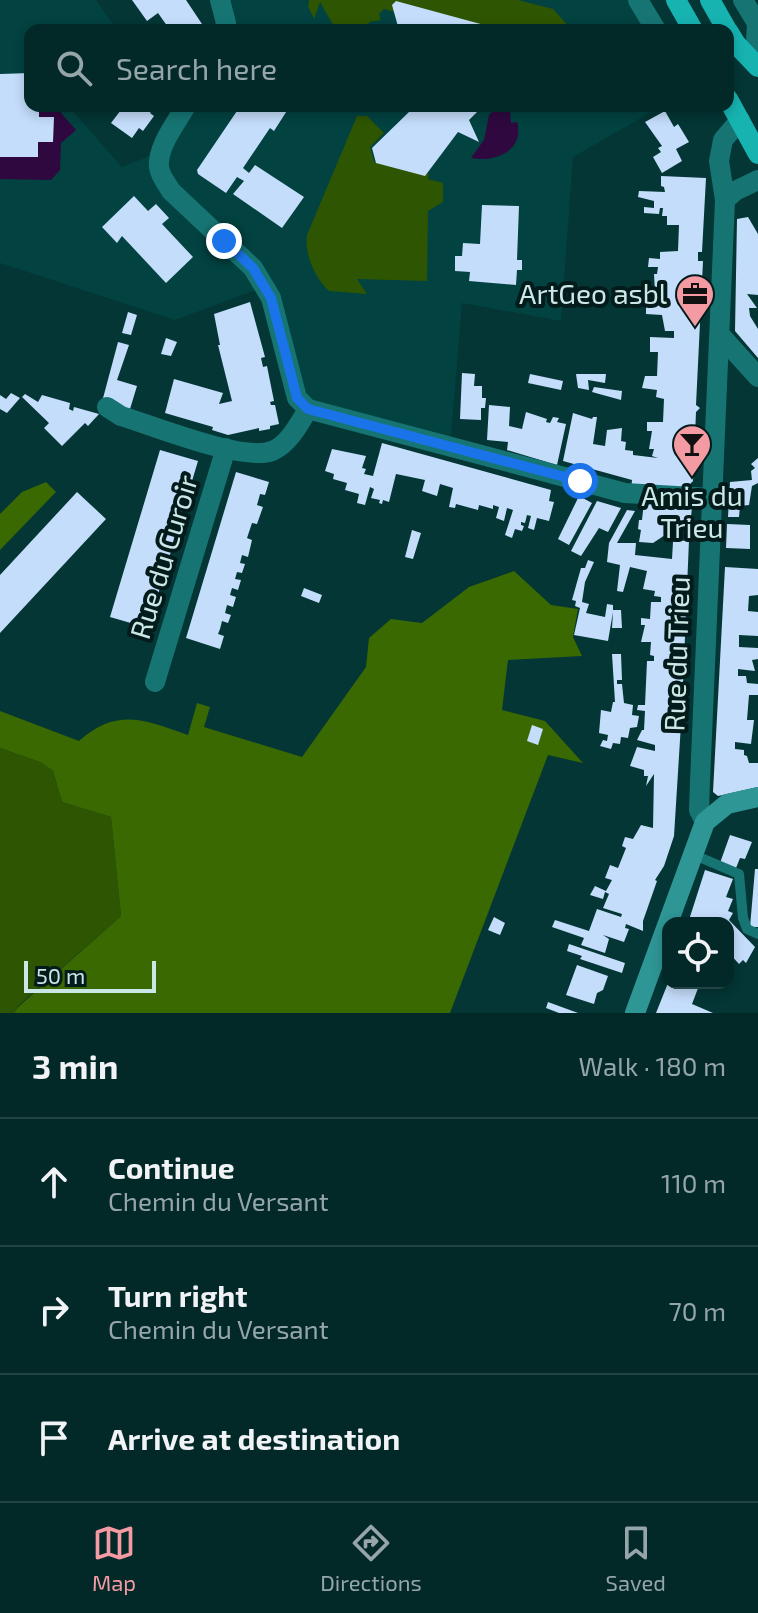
<!DOCTYPE html>
<html lang="en">
<head>
<meta charset="utf-8">
<style>
	:root { --surface:#022828; --page:#0c3030; --text:#f1f3f6; --muted:#96a6a8; --line:#234445; --accent:#f49aa3 }
	body { margin:0; font-family:"Exo 2",sans-serif; background:var(--page); color:var(--text) }
	.controls { position:absolute; right:24px; bottom:24px; display:grid; overflow:hidden; border-radius:16px; box-shadow:0 4px 12px #0003 }
	.controls button { width:72px; height:72px; display:grid; place-items:center; padding:0; border:0; border-bottom:2px solid var(--line); background:var(--surface); color:var(--text); font:40px sans-serif }
	.scale { position:absolute; left:24px; bottom:20px; width:132px; box-sizing:border-box; padding-left:8px; border:4px solid #cbe8e7; border-top:0; font-size:22px; line-height:28px; white-space:nowrap; color:#cbe8e7; -webkit-text-stroke:6px #031b1a; paint-order:stroke }
	.stop { position:absolute; width:24px; height:24px; margin:-18px; border:6px solid #1a73e8; border-radius:50%; background:#fff }
	.stop.end { background:#1a73e8; border-color:#fff; box-shadow:0 2px 8px #0008 }
	.list { margin:0; padding:0; list-style:none }
	h2 { display:flex; justify-content:space-between; align-items:center; height:104px; margin:0; padding:0 32px; font-size:34px }
	h2 small { font-size:26px; font-weight:400; color:var(--muted) }
	.list li { display:grid; grid-template-columns:52px 1fr auto; gap:24px; align-items:center; box-sizing:border-box; height:128px; padding:0 32px; border-top:2px solid var(--line) }
	.list b { display:block; font-size:30px; white-space:nowrap }
	.list p { margin:0; font-size:26px; white-space:nowrap; color:var(--muted) }
	.list em { font-size:26px; font-style:normal; color:var(--muted) }
	.icon { flex:none; width:44px; height:44px; fill:none; stroke:currentColor; stroke-width:2; stroke-linecap:round; stroke-linejoin:round }
	.map { position:relative; flex:none; width:758px; height:1013px; overflow:hidden }
	.search { position:absolute; background:var(--surface); box-shadow:0 4px 12px #0003; left:24px; right:24px; top:24px; height:88px; display:flex; align-items:center; gap:20px; box-sizing:border-box; padding:0 28px; border-radius:16px; color:var(--muted); font-size:30px }
	.sheet { height:488px; background:var(--surface) }
	nav { display:flex; justify-content:space-around; align-items:center; box-sizing:border-box; height:112px; border-top:2px solid var(--line); background:var(--surface); font-size:22px; color:var(--muted) }
	nav a { display:grid; justify-items:center; gap:4px }
	nav .on { color:var(--accent) }
	.map>svg:first-child { display:block }
</style>
</head>
<body>
<div class="map">
<svg width="758" height="1013" viewBox="0 0 758 1013">
	<rect width="100%" height="100%" fill="#033635"/>
	<path fill="#024241" d="M 0,0 L 96,0 L 117,30 L 30,30 L 30,106 L 71,106 L 70,108 L 122,167 L 162,151 L 186,106 L 662,106 L 573,157 L 561,321 L 462,303 L 450,447 L 308,409 L 264,287 L 175,320 L 0,263 Z
		M 220,0 L 638,0 L 656,30 L 224,30 Z"/>
	<path fill="#2e5501" d="M 309,0 L 518,0 L 553,9 L 572,30 L 459,30 L 384,9 L 379,14 L 381,20 L 369,22 L 367,30 L 336,30 L 320,2 L 314,19 L 308,6 Z
		M 357,116 L 367,116 L 384,133 L 370,147 L 374,162 L 429,174 L 428,179 L 443,183 L 443,202 L 428,211 L 427,281 L 357,279 L 367,294 L 329,291 C 315,278 304,254 307,235 Z
		M 0,748 L 40,762 L 53,771 L 62,802 L 111,817 L 121,916 L 18,1006 L 14,1013 L 0,1013 Z"/>
	<path fill="#396900" d="M 46,482 L 56,492 L 0,550 L 0,514 L 22,492 Z
		M 514,571 L 551,605 L 578,609 L 573,637 L 582,656 L 508,660 L 502,710 L 545,721 L 583,763 L 548,755 L 450,1013 L 14,1013 L 18,1007 L 121,916 L 111,817 L 62,802 L 53,771 L 40,762 L 0,748 L 0,711 L 79,741 C 117,707 145,720 188,735 L 197,703 L 210,707 L 204,727 L 302,757 L 366,667 L 369,638 L 391,619 L 422,623 L 469,587 Z"/>
	<path fill="#2f083f" d="M 39,106 L 62,106 L 61,113 L 76,130 L 61,143 L 60,170 L 51,180 L 0,179 L 0,157 L 37,157 Z
		M 498,106 L 513,106 L 510,110 L 511,123 L 517,122 C 525,151 494,163 471,158 L 484,140 L 489,115 Z"/>
	<path fill="#c4ddfb" d="M 132,0 L 186,0 L 206,30 L 170,30 L 158,13 L 147,21 Z
		M 396,1 L 499,29 L 499,30 L 399,30 L 392,5 Z
		M 30,73 L 30,106 L 39,106 L 39,117 L 54,117 L 53,142 L 38,142 L 38,157 L 0,157 L 0,74 Z
		M 124,106 L 155,106 L 150,113 L 154,116 L 143,131 L 139,128 L 132,138 L 111,123 Z
		M 244,106 L 290,106 L 274,131 L 270,128 L 243,168 L 249,173 L 255,165 L 304,197 L 282,228 L 233,194 L 244,181 L 237,177 L 226,193 L 198,174 L 197,170 L 239,108 L 242,109 Z
		M 419,106 L 483,106 L 469,120 L 479,142 L 458,132 L 425,176 L 376,163 L 372,148 L 409,112 Z
		M 665,111 L 674,127 L 678,124 L 689,142 L 676,149 L 682,161 L 662,173 L 653,157 L 661,152 L 658,148 L 662,146 L 645,122 Z
		M 661,176 L 706,178 L 702,252 L 698,252 L 698,261 L 703,261 L 696,405 L 700,408 L 696,412 L 693,481 L 687,487 L 631,490 L 632,480 L 563,461 L 573,413 L 592,419 L 593,417 L 597,417 L 593,444 L 605,446 L 607,430 L 622,428 L 621,441 L 626,442 L 625,450 L 633,451 L 633,455 L 658,458 L 652,456 L 654,449 L 649,449 L 652,431 L 647,431 L 647,422 L 663,422 L 664,399 L 656,397 L 657,390 L 642,388 L 645,376 L 657,376 L 658,352 L 650,352 L 650,337 L 674,338 L 674,331 L 665,331 L 662,315 L 646,314 L 646,301 L 664,302 L 665,296 L 657,296 L 655,292 L 654,274 L 657,274 L 658,267 L 648,267 L 649,258 L 660,259 L 660,252 L 678,251 L 679,225 L 667,225 L 667,216 L 662,216 L 663,208 L 660,208 L 659,214 L 644,213 L 644,207 L 654,208 L 654,201 L 638,197 L 639,191 L 665,192 L 664,187 L 661,186 Z
		M 134,196 L 148,211 L 156,204 L 169,218 L 162,224 L 193,257 L 166,283 L 122,236 L 117,243 L 102,227 Z
		M 482,205 L 519,206 L 517,260 L 522,260 L 522,270 L 517,270 L 516,285 L 469,281 L 470,272 L 455,271 L 455,256 L 462,256 L 463,243 L 480,244 Z
		M 748,217 L 758,234 L 758,295 L 747,294 L 757,308 L 749,308 L 750,316 L 758,329 L 758,358 L 735,331 L 737,219 Z
		M 250,302 L 265,357 L 261,358 L 263,367 L 267,366 L 274,401 L 270,402 L 271,405 L 275,405 L 279,424 L 270,426 L 270,429 L 259,431 L 259,428 L 228,435 L 212,430 L 213,427 L 165,413 L 174,379 L 223,393 L 219,404 L 232,401 L 218,345 L 220,345 L 214,314 Z
		M 128,312 L 137,315 L 131,335 L 122,333 Z
		M 166,338 L 177,342 L 171,356 L 161,354 Z
		M 118,342 L 129,345 L 117,380 L 137,386 L 130,409 L 102,402 Z
		M 462,373 L 475,374 L 474,386 L 482,386 L 482,398 L 486,398 L 485,408 L 481,408 L 481,420 L 460,419 Z
		M 530,374 L 563,381 L 561,390 L 528,383 Z
		M 576,374 L 606,374 L 605,383 L 588,380 L 589,390 L 578,388 Z
		M 594,387 L 622,391 L 621,400 L 592,392 Z
		M 11,393 L 20,398 L 7,413 L 0,409 L 0,395 L 6,399 Z
		M 25,394 L 38,402 L 42,395 L 70,403 L 69,409 L 73,411 L 74,407 L 99,414 L 88,426 L 85,423 L 62,446 L 44,428 L 49,423 L 22,397 Z
		M 489,405 L 510,407 L 509,426 L 522,429 L 526,412 L 547,419 L 546,422 L 550,423 L 553,417 L 559,418 L 557,422 L 566,424 L 557,465 L 507,450 L 508,442 L 487,440 Z
		M 382,443 L 551,490 L 549,501 L 554,502 L 549,521 L 537,518 L 534,530 L 528,528 L 531,516 L 527,515 L 525,523 L 521,522 L 521,525 L 524,526 L 522,531 L 515,529 L 512,538 L 505,535 L 513,510 L 507,508 L 504,521 L 496,518 L 499,507 L 493,505 L 493,509 L 479,505 L 478,510 L 456,504 L 455,508 L 449,507 L 453,488 L 440,484 L 437,496 L 422,491 L 425,480 L 401,475 L 396,474 L 389,502 L 383,500 L 382,504 L 379,503 L 380,500 L 371,498 L 374,489 L 370,487 L 365,505 L 357,503 L 359,494 L 345,490 L 347,483 L 333,479 L 334,474 L 325,471 L 332,449 L 366,456 L 362,468 L 366,469 L 364,474 L 373,476 Z
		M 160,450 L 198,461 L 148,628 L 110,617 Z
		M 758,458 L 758,483 L 752,486 L 749,505 L 740,506 L 739,517 L 728,517 L 730,482 L 752,480 L 751,471 L 755,468 L 751,464 Z
		M 236,472 L 269,482 L 265,495 L 260,494 L 259,498 L 257,505 L 263,507 L 257,524 L 252,523 L 247,538 L 252,540 L 248,557 L 242,555 L 240,563 L 245,564 L 242,573 L 237,572 L 235,579 L 241,580 L 238,590 L 232,588 L 230,595 L 236,597 L 233,607 L 227,605 L 225,613 L 231,615 L 228,623 L 222,621 L 220,629 L 218,634 L 224,636 L 220,649 L 186,638 Z
		M 77,492 L 106,519 L 0,633 L 0,575 Z
		M 579,496 L 592,503 L 569,545 L 558,539 Z
		M 597,501 L 621,508 L 608,532 L 599,528 L 581,556 L 571,551 Z
		M 644,502 L 692,507 L 690,528 L 680,527 L 682,521 L 669,518 L 668,533 L 653,543 L 639,542 L 641,530 L 638,529 L 639,520 L 642,520 Z
		M 627,510 L 635,511 L 617,543 L 636,543 L 635,555 L 672,559 L 673,542 L 689,540 L 682,708 L 674,836 L 664,866 L 655,880 L 657,881 L 643,921 L 643,931 L 626,924 L 625,928 L 629,929 L 624,942 L 603,935 L 609,939 L 605,953 L 581,945 L 584,938 L 552,927 L 555,920 L 589,931 L 597,909 L 621,917 L 622,914 L 603,908 L 609,894 L 605,892 L 603,899 L 590,895 L 595,886 L 606,891 L 612,880 L 605,878 L 610,865 L 618,868 L 626,848 L 622,846 L 625,837 L 633,839 L 641,825 L 653,828 L 654,774 L 646,786 L 648,776 L 644,776 L 644,770 L 630,766 L 637,747 L 655,751 L 655,745 L 637,740 L 642,730 L 644,730 L 645,711 L 637,710 L 638,705 L 645,705 L 647,661 L 654,661 L 654,656 L 650,655 L 651,642 L 641,642 L 645,625 L 641,625 L 641,618 L 650,619 L 651,602 L 661,602 L 661,597 L 654,596 L 655,591 L 643,589 L 647,571 L 630,567 L 623,592 L 617,591 L 620,565 L 607,562 L 609,543 Z
		M 727,524 L 750,525 L 750,549 L 726,548 Z
		M 412,530 L 421,533 L 413,559 L 405,557 Z
		M 588,560 L 594,562 L 585,582 L 582,602 L 589,604 L 586,613 L 605,617 L 607,604 L 613,605 L 613,610 L 621,610 L 622,628 L 612,628 L 613,612 L 608,641 L 574,635 L 580,608 L 575,606 L 576,601 L 572,600 L 581,568 L 585,568 Z
		M 725,567 L 758,569 L 758,595 L 749,596 L 748,611 L 758,612 L 758,636 L 739,635 L 739,647 L 758,648 L 758,659 L 752,660 L 755,671 L 738,669 L 738,676 L 746,676 L 747,683 L 758,684 L 758,695 L 749,695 L 747,720 L 754,720 L 751,744 L 735,742 L 735,749 L 744,750 L 744,755 L 747,756 L 749,763 L 758,763 L 758,787 L 718,796 L 713,792 Z
		M 304,588 L 322,595 L 319,603 L 301,596 Z
		M 612,654 L 621,654 L 622,680 L 617,680 L 617,684 L 622,684 L 624,703 L 633,705 L 632,715 L 639,716 L 637,727 L 630,728 L 628,738 L 621,737 L 620,744 L 613,743 L 611,749 L 600,746 L 603,740 L 607,741 L 608,735 L 599,733 L 601,710 L 611,712 L 613,702 L 615,702 Z
		M 532,725 L 543,729 L 538,745 L 527,741 Z
		M 730,835 L 752,842 L 745,859 L 740,858 L 736,868 L 720,863 Z
		M 755,869 L 758,869 L 758,927 L 750,927 Z
		M 705,870 L 733,879 L 726,897 L 733,899 L 728,911 L 733,913 L 729,920 L 755,947 L 746,963 L 743,960 L 739,964 L 728,952 L 728,923 L 688,923 Z
		M 494,917 L 505,923 L 500,935 L 488,930 Z
		M 569,944 L 625,963 L 622,973 L 580,959 L 582,956 L 567,951 Z
		M 577,965 L 608,976 L 603,990 L 597,993 L 594,1004 L 566,995 Z
		M 668,983 L 700,983 L 692,1004 L 713,1013 L 656,1013 Z
		M 548,1002 L 578,1013 L 559,1013 L 546,1008 Z"/>
	<g fill="none" stroke-linecap="round" stroke-linejoin="round">
		<path stroke="#167573" stroke-width="10" d="M 692,854 L 739,874 L 743,918 L 747,929 L 758,934"/>
		<path stroke="#167573" stroke-width="20" d="M 220,0 L 226,23 L 224,30
			M 638,0 L 656,30
			M 743,0 L 757,23 L 755,62
			M 186,106 C 176,123 157,147 159,167 C 160,176 167,184 171,191 L 253,268 L 271,298 L 297,398 L 308,409 L 625,493 L 711,498
			M 725,200 L 735,191 L 758,180
			M 721,336 L 758,377
			M 107,407 L 121,416 C 154,426 242,462 272,451 C 288,445 300,423 308,409
			M 155,682 L 226,448
			M 705,822 L 699,810 L 700,781 L 725,200 L 719,161 L 723,140 L 740,120"/>
		<path stroke="#2e9695" stroke-width="20" d="M 635,1013 L 705,822 L 727,804 L 758,797"/>
		<path stroke="#16b3b1" stroke-width="20" d="M 676,0 L 693,30
			M 710,0 L 727,30
			M 728,31 L 736,44 L 758,67
			M 728,99 L 758,154"/>
	</g>
	<g fill="none" stroke-linecap="round" stroke-linejoin="round">
		<path stroke="#1a73e8" stroke-width="10" d="M 224,241 L 253,268 L 271,298 L 297,398 L 308,409 L 580,481"/>
	</g>
	<defs>
		<g id="office-pin" transform="scale(2)"><path d="M0 17L-7.5 6A9.5 9.5 0 1 1 7.5 6Z" fill="#f49aa3" stroke="#031b1a"/><path d="M-6-3h4V-5.5h4V-3h4V5H-6ZM-1-4.5V-3h2v-1.5ZM-6 0V1H6V0Z" fill="#111"/></g>
		<g id="bar-pin" transform="scale(2)"><path d="M0 17L-7.5 6A9.5 9.5 0 1 1 7.5 6Z" fill="#f49aa3" stroke="#031b1a"/><path d="M-6-5H6L.8 .8V4.5H3.5V6h-7V4.5H-.8V.8Z" fill="#111"/></g>
	</defs>
	<g fill-rule="evenodd">
		<use href="#office-pin" x="695" y="294"/>
		<use href="#bar-pin" x="692" y="444"/>
	</g>
	<g text-anchor="middle" stroke-width="8" stroke-linejoin="round" paint-order="stroke">
		<g font-size="28" fill="#cbe8e7" stroke="#031b1a" text-anchor="end">
			<text x="667" y="304">ArtGeo asbl</text>
			<text x="692" y="506" text-anchor="middle">Amis du<tspan x="692" dy="32">Trieu</tspan></text>
		</g>
		<g font-size="28" fill="#cbe8e7" stroke="#031b1a">
			<text transform="translate(164 557) rotate(-73)" y="10">Rue du Curoir</text>
			<text transform="translate(677 654) rotate(-88)" y="10">Rue du Trieu</text>
		</g>
	</g>
</svg>
<div class="controls">
<button><svg class="icon" aria-label="locate" viewBox="0 0 24 24"><circle cx="12" cy="12" r="6"/><path d="M12 2v4M12 18v4M2 12h4M18 12h4"/></svg></button>
</div>
<div class="scale">50 m</div>
<div class="stop" style="left:580px;top:481px"></div>
<div class="stop end" style="left:224px;top:241px"></div>
<div class="search"><svg class="icon" aria-label="search" viewBox="0 0 24 24"><circle cx="10" cy="10" r="6"/><path d="M15 15l6 6"/></svg>Search here</div>
</div>
<section class="sheet">
<h2>3 min<small>Walk · 180 m</small></h2>
<ul class="list">
<li><svg class="icon" aria-label="ahead" viewBox="0 0 24 24"><path d="M12 20V5M6 11l6-6 6 6"/></svg><div><b>Continue</b><p>Chemin du Versant</p></div><em>110 m</em></li>
<li><svg class="icon" aria-label="right" viewBox="0 0 24 24"><path d="M7 20v-9h11M14 6l5 5-5 5"/></svg><div><b>Turn right</b><p>Chemin du Versant</p></div><em>70 m</em></li>
<li><svg class="icon" aria-label="arrive" viewBox="0 0 24 24"><path d="M6 21V4h12l-3 4 3 4H6"/></svg><div><b>Arrive at destination</b></div></li>
</ul>
</section>
<nav>
<a class="on"><svg class="icon" aria-label="map" viewBox="0 0 24 24"><path d="M3 6l6-2 6 2 6-2v14l-6 2-6-2-6 2zM9 4v14M15 6v14"/></svg>Map</a>
<a><svg class="icon" aria-label="directions" viewBox="0 0 24 24"><path d="M12 3l9 9-9 9-9-9zM9 14v-3h6M13 9l2 2-2 2"/></svg>Directions</a>
<a><svg class="icon" aria-label="saved" viewBox="0 0 24 24"><path d="M7 4h10v16l-5-4-5 4z"/></svg>Saved</a>
</nav>
</body>
</html>
